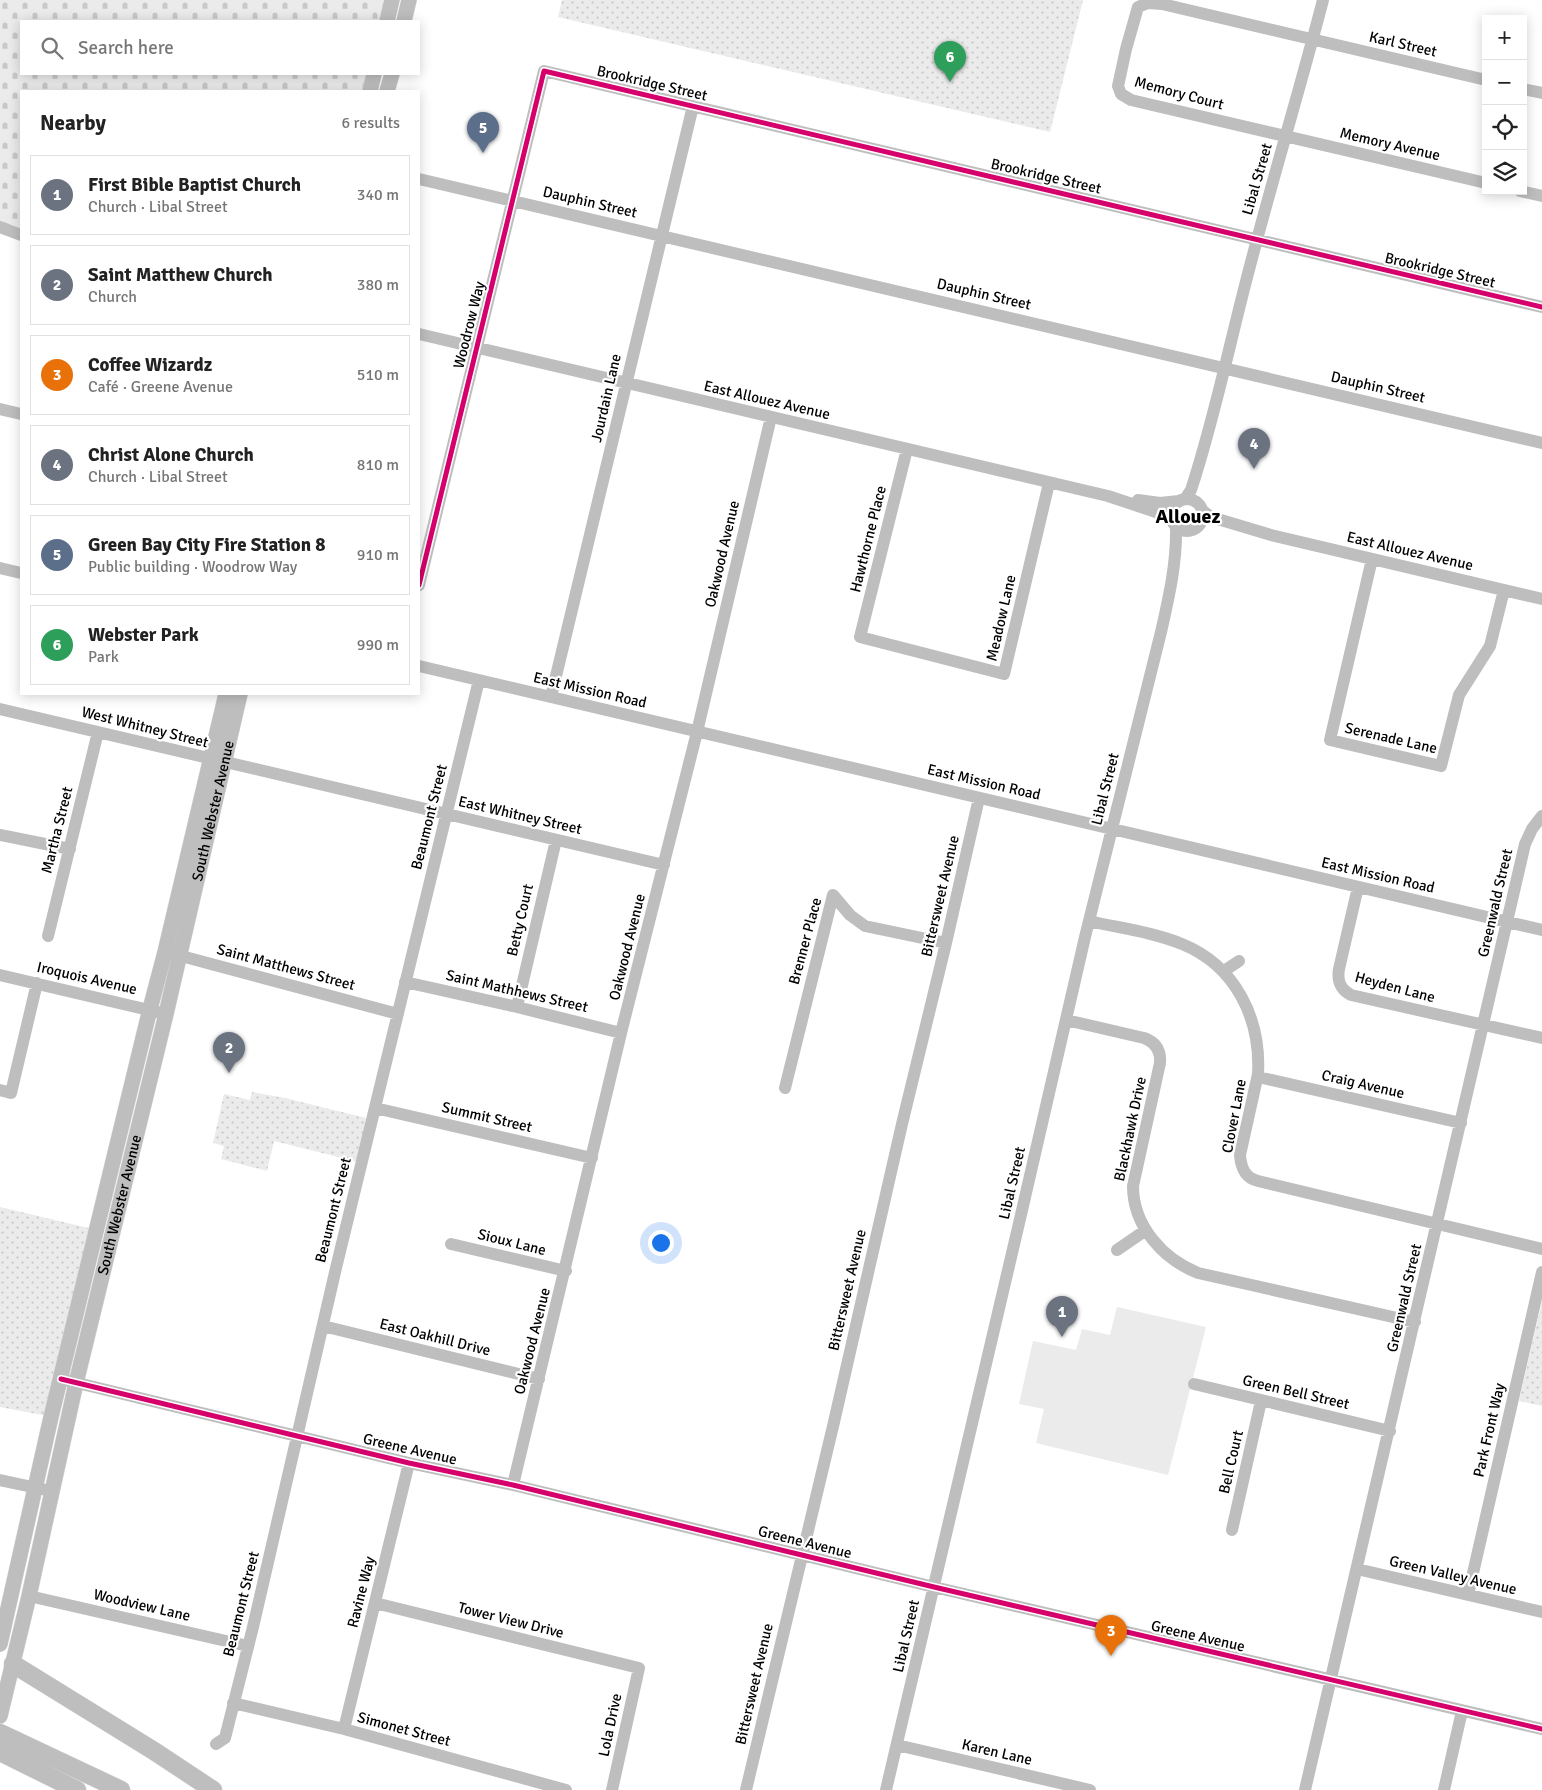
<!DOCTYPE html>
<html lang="en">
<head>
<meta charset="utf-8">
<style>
	:root { --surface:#fff; --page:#f6f6f6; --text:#222; --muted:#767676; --line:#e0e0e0; --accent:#1a73e8 }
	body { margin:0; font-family:Signika,sans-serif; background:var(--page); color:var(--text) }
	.controls { position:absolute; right:15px; top:15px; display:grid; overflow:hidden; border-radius:0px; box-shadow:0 2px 12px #0003 }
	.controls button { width:45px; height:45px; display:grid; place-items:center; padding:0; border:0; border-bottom:1px solid var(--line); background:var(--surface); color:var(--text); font:25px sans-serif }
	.you { position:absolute; left:660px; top:1242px; width:18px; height:18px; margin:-12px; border:4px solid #fff; border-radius:50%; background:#1a73e8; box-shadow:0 0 0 8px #1a73e833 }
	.badge { display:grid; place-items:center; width:32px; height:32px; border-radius:50%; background:var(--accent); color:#fff; font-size:16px; font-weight:700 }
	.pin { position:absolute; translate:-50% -41px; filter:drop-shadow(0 1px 2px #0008) }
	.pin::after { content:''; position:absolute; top:26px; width:18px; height:15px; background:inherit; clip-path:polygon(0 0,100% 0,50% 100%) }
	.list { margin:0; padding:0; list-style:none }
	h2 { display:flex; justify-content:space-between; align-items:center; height:65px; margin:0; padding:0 20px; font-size:21px }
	h2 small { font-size:16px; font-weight:400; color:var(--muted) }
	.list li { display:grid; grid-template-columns:32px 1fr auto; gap:15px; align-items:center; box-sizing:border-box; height:80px; margin:0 10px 10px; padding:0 10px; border:1px solid var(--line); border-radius:0px }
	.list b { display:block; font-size:19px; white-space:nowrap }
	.list p { margin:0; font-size:16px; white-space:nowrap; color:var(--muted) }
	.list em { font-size:16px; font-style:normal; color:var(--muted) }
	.icon { flex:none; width:28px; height:28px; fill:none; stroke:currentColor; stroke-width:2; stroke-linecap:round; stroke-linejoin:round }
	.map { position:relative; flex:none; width:1542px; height:1790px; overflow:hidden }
	.search { position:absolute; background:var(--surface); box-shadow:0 2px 12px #0003; left:20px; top:20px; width:400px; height:55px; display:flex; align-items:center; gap:12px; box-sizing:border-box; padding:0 18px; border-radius:0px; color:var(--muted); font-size:19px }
	.panel { position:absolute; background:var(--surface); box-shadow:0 2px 12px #0003; left:20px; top:90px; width:400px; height:605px; border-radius:0px }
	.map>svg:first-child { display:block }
</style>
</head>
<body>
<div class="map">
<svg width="1542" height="1790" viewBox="0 0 1542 1790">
	<defs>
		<pattern id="cemetery-stones" width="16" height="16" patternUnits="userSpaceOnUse" patternTransform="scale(1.25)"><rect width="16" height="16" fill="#ebebeb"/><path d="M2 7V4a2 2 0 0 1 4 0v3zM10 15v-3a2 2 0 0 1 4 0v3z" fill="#c8c8c8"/></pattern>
		<pattern id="park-dots" width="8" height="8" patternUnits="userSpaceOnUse" patternTransform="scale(1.25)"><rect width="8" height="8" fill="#ebebeb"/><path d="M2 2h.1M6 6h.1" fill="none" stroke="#c8c8c8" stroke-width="1.8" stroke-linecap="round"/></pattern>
	</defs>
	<rect width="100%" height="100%" fill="#fff"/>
	<path fill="#ebebeb" d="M 1117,1307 L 1206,1327 L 1168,1475 L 1036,1443 L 1044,1409 L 1019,1404 L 1033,1341 L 1076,1350 L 1082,1329 L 1110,1335 Z"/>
	<path fill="url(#cemetery-stones)" d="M 0,0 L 392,0 L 387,21 L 21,21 L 21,74 L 374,74 L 370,91 L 21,91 L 21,235 L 0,227 Z"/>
	<path fill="url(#park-dots)" d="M 562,0 L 1083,0 L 1050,132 L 558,17 Z
		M 252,1092 L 285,1098 L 366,1118 L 358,1162 L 274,1141 L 267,1171 L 221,1159 L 224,1146 L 213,1143 L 224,1094 L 250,1100 Z
		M 0,1207 L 97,1230 L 48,1416 L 0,1407 Z
		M 1542,1301 L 1542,1406 L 1519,1401 Z"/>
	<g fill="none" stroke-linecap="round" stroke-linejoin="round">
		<g stroke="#dbdbdb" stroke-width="16">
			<g id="major">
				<path d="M 387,21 L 392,0"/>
				<path d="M 404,21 L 409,0"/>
				<path d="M 370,91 L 374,74"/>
				<path d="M 387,91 L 392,74"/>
				<path d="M 0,1644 L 51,1417 L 150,1009 L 165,952 L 226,694"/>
				<path id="s1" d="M 0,1716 L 29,1596 L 76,1383 L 166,1014 L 240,694"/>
			</g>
		</g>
		<g stroke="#dbdbdb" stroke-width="19">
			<path id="highway" d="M 13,1664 L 154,1751 L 213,1790
				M 0,1733 L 121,1790
				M 0,1752 L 77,1790"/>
		</g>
		<path stroke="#bebebe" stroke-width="12" d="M 1486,80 L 1162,4 L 1148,3 L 1138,7 L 1126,49 L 1118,86 L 1121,94 L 1131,100 L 1486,183
			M 1523,89 L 1542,93
			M 419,179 L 1542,443
			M 1520,191 L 1542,196
			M 0,227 L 21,235
			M 419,334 L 1108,496 L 1153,511 L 1172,519
			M 0,409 L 21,414
			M 907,449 L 860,637 L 1004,674 L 1049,483
			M1171 515a16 16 0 1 1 32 0a16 16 0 1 1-32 0Z
			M 1185,499 L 1191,490 C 1215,417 1230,341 1250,266 C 1273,177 1300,89 1323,0
			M 1138,500 L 1160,503 L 1179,501
			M 1203,511 L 1211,517 L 1271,535 L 1542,599
			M 1372,559 L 1330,740 L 1441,766 L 1459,695 L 1490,646 L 1504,590
			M 0,568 L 21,573
			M 419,585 L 544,71 L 1542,307
			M 419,666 L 1542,930
			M 551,697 L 693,106
			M 0,709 L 664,865
			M 0,835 L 70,849
			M 1358,887 L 1339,969 C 1337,981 1340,989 1351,995 L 1542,1038
			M 1089,921 C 1119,928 1153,932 1182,944 C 1236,966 1261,1019 1258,1074 L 1240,1155 C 1241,1168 1245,1178 1258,1181 L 1542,1249
			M 48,936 L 98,732
			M 170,953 L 398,1014
			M 1224,971 L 1239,961
			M 0,975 L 166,1014
			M 405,982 L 517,1007 L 621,1033
			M 517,1007 L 556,840
			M 1066,1020 L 1144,1038 C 1155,1042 1161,1050 1160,1063 L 1133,1186 C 1133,1226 1163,1259 1198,1273 L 1415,1322
			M 1258,1077 L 1461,1123
			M 785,1088 L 833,895 L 850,915 L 865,926 L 946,943
			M 0,1090 L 11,1093 L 37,983
			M 375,1108 L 592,1158
			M 451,1244 L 566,1271
			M 1117,1250 L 1146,1230
			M 323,1326 L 539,1379
			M 61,1379 L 409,1463 L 513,1485 L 934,1587 L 1542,1729
			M 1194,1384 L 1390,1431
			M 0,1480 L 51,1491
			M 513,1485 L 621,1033 L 697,732 L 771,417
			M 1232,1530 L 1261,1401
			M 1357,1569 L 1542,1612
			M 1468,1595 L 1542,1272
			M 29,1596 L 248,1646
			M 375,1603 L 639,1668 L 612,1790
			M 233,1703 L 344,1729 L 566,1790
			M 344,1729 L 409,1463
			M 216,1744 L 225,1738 L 253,1627 L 336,1268 L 479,680
			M 897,1745 L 1090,1790
			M 746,1790 L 834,1422 L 902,1124 L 946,943 L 979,798
			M 886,1790 L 1020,1219 L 1085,937 L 1161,632 C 1169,597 1177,562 1176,526
			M 1305,1790 L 1525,844 L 1532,829 L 1542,816
			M 1444,1790 L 1462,1711"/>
		<use href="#major" stroke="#bebebe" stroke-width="15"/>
		<use href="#highway" stroke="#bebebe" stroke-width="18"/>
		<g stroke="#fff" stroke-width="8">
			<path id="cycleway" d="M 419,585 L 544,71 L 1542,307
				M 61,1379 L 409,1463 L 513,1485 L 934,1587 L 1542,1729"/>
		</g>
		<use href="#cycleway" stroke="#d6006c" stroke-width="5"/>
	</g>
	<g text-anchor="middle" stroke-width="4.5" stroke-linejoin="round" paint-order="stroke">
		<g font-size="15" fill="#000" stroke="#fff">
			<text transform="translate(1403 44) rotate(13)" y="5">Karl Street</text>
			<text transform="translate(652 83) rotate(13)" y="5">Brookridge Street</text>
			<text transform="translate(1179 93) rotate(15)" y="5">Memory Court</text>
			<text transform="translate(1390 144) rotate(13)" y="5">Memory Avenue</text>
			<text transform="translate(1046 176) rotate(13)" y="5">Brookridge Street</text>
			<text transform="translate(1257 179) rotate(-74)" y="5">Libal Street</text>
			<text transform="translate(590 202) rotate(13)" y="5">Dauphin Street</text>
			<text transform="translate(1440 270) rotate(13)" y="5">Brookridge Street</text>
			<text transform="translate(984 294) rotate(13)" y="5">Dauphin Street</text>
			<text transform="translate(469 325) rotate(-76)" y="5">Woodrow Way</text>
			<text transform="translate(1378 387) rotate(13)" y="5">Dauphin Street</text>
			<text transform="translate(606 398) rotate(-77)" y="5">Jourdain Lane</text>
			<text transform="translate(767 400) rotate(13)" y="5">East Allouez Avenue</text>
			<text transform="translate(868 539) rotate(-76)" y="5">Hawthorne Place</text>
			<text transform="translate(1410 551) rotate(13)" y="5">East Allouez Avenue</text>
			<text transform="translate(722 554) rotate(-77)" y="5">Oakwood Avenue</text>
			<text transform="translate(1001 618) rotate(-77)" y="5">Meadow Lane</text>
			<text transform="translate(590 690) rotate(13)" y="5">East Mission Road</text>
			<text transform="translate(145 727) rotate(14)" y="5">West Whitney Street</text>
			<text transform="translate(1391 738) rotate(13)" y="5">Serenade Lane</text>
			<text transform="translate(984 782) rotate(13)" y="5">East Mission Road</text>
			<text transform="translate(1105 789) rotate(-76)" y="5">Libal Street</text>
			<text dy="5" stroke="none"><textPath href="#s1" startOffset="930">South Webster Avenue</textPath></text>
			<text transform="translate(520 815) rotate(13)" y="5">East Whitney Street</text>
			<text transform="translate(429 817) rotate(-76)" y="5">Beaumont Street</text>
			<text transform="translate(57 830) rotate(-76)" y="5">Martha Street</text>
			<text transform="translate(1378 875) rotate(13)" y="5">East Mission Road</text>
			<text transform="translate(940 896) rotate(-77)" y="5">Bittersweet Avenue</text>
			<text transform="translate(1495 903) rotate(-77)" y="5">Greenwald Street</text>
			<text transform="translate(520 920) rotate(-77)" y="5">Betty Court</text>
			<text transform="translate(805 941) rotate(-75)" y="5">Brenner Place</text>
			<text transform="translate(627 947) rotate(-76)" y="5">Oakwood Avenue</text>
			<text transform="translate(286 967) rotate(15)" y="5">Saint Matthews Street</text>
			<text transform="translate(87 978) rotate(13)" y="5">Iroquois Avenue</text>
			<text transform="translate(1395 987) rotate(15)" y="5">Heyden Lane</text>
			<text transform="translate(517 991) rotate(13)" y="5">Saint Mathhews Street</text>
			<text transform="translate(1363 1084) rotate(13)" y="5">Craig Avenue</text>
			<text transform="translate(1234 1116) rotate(-79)" y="5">Clover Lane</text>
			<text transform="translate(487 1117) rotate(13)" y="5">Summit Street</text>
			<text transform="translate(1130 1129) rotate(-78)" y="5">Blackhawk Drive</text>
			<text transform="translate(1012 1183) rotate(-77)" y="5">Libal Street</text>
			<text dy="5" stroke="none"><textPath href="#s1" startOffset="525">South Webster Avenue</textPath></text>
			<text transform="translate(333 1210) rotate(-76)" y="5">Beaumont Street</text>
			<text transform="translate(512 1242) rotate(14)" y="5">Sioux Lane</text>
			<text transform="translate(847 1290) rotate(-77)" y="5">Bittersweet Avenue</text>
			<text transform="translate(1404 1298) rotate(-77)" y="5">Greenwald Street</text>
			<text transform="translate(435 1337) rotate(14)" y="5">East Oakhill Drive</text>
			<text transform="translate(532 1341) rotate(-76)" y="5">Oakwood Avenue</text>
			<text transform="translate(1296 1392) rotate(13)" y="5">Green Bell Street</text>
			<text transform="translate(1489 1430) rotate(-77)" y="5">Park Front Way</text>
			<text transform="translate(410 1449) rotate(13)" y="5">Greene Avenue</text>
			<text transform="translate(1231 1462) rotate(-77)" y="5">Bell Court</text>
			<text transform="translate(805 1542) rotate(14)" y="5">Greene Avenue</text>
			<text transform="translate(1453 1575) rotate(13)" y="5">Green Valley Avenue</text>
			<text transform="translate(361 1592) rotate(-76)" y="5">Ravine Way</text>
			<text transform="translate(241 1604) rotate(-76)" y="5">Beaumont Street</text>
			<text transform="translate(142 1605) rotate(13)" y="5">Woodview Lane</text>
			<text transform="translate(511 1620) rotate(14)" y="5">Tower View Drive</text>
			<text transform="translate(906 1636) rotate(-77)" y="5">Libal Street</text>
			<text transform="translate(1198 1636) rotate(13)" y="5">Greene Avenue</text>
			<text transform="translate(754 1684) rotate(-77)" y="5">Bittersweet Avenue</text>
			<text transform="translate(610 1725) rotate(-78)" y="5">Lola Drive</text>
			<text transform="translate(404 1729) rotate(15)" y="5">Simonet Street</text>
			<text transform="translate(997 1752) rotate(13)" y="5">Karen Lane</text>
		</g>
		<g font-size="20" font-weight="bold" fill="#000" stroke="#fff">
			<text x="1188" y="523">Allouez</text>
		</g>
	</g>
</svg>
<div class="controls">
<button>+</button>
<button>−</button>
<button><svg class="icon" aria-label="locate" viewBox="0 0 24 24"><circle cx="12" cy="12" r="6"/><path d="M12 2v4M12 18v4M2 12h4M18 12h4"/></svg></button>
<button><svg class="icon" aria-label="layers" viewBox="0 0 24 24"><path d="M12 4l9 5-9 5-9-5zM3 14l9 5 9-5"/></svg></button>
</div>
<div class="you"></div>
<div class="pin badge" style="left:1062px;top:1337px;background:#6b7280">1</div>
<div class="pin badge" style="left:229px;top:1073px;background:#6b7280">2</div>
<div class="pin badge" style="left:1111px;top:1656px;background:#e8710a">3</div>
<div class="pin badge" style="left:1254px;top:469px;background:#6b7280">4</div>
<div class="pin badge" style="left:483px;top:153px;background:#5c6f8a">5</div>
<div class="pin badge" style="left:950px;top:82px;background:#2e9e5b">6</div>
<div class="search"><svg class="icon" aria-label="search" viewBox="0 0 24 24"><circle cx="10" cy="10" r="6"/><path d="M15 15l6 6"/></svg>Search here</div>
<section class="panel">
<h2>Nearby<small>6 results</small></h2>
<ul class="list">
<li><span class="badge" style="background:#6b7280">1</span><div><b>First Bible Baptist Church</b><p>Church · Libal Street</p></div><em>340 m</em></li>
<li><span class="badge" style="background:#6b7280">2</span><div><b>Saint Matthew Church</b><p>Church</p></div><em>380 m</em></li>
<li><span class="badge" style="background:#e8710a">3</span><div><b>Coffee Wizardz</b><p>Café · Greene Avenue</p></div><em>510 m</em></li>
<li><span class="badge" style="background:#6b7280">4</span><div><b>Christ Alone Church</b><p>Church · Libal Street</p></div><em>810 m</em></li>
<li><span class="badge" style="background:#5c6f8a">5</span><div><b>Green Bay City Fire Station 8</b><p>Public building · Woodrow Way</p></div><em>910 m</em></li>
<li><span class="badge" style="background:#2e9e5b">6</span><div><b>Webster Park</b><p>Park</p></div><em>990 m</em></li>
</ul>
</section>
</div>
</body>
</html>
